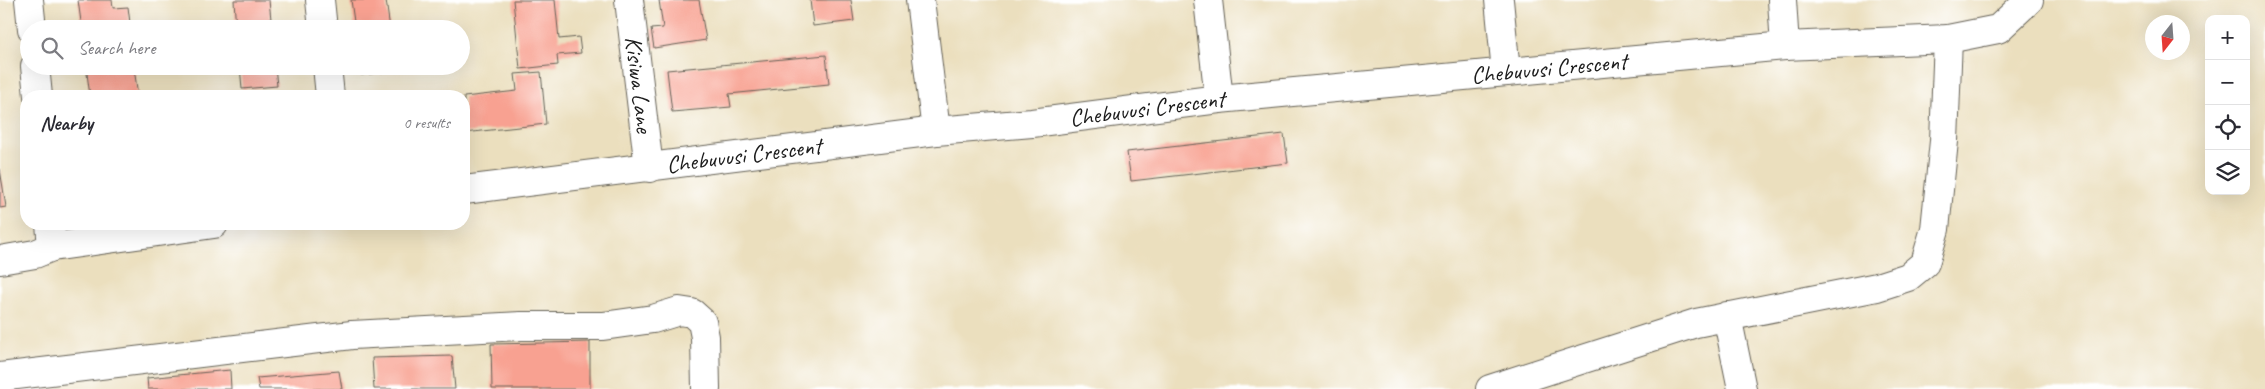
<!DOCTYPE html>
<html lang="en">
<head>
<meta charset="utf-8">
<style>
	:root { --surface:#fff; --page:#f2f2f3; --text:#2b2b33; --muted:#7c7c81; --line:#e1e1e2 }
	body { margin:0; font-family:Caveat,sans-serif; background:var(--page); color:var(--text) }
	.controls { position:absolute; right:15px; top:15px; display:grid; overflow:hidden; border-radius:10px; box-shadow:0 5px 20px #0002 }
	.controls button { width:45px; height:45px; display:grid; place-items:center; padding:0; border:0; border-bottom:1px solid var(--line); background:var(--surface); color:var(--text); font:25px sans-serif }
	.compass { position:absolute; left:2145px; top:15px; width:45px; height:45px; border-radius:50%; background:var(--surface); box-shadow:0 5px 20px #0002; rotate:197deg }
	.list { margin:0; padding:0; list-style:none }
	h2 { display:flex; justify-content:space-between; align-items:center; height:65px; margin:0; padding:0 20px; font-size:21px }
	h2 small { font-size:16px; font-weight:400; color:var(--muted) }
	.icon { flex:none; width:28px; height:28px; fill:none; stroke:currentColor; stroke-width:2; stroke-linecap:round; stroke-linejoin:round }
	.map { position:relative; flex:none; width:2265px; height:389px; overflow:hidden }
	.search { position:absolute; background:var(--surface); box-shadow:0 5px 20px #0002; left:20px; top:20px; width:450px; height:55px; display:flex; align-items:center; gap:12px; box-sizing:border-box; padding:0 18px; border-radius:28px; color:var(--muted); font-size:19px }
	.panel { position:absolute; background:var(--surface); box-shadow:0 5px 20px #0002; left:20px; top:90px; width:450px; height:140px; border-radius:20px }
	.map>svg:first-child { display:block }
</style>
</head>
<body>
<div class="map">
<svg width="2265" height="389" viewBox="0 0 2265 389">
	<rect width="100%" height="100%" fill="#fff"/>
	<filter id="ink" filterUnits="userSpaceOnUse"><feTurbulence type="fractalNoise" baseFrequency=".02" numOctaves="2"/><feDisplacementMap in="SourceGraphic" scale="10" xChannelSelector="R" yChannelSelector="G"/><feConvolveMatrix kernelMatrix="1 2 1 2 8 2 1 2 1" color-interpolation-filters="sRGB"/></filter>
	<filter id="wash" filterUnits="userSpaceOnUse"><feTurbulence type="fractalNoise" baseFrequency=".0096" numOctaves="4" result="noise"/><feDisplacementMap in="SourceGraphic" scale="20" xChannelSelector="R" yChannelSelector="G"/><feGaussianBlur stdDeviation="1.12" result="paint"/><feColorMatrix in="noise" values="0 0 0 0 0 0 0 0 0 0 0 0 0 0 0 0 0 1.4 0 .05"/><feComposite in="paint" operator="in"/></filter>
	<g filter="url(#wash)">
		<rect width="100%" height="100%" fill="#ebdfbe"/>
		<g id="blocks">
			<path fill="#f8a191" d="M 78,0 L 112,0 L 113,8 L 128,7 L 130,23 L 114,24 L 114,29 L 82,29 Z
				M 234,0 L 269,0 L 272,29 L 236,29 Z
				M 351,0 L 386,0 L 390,29 L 355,29 Z
				M 513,0 L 555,0 L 559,39 L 579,37 L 581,53 L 557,55 L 558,65 L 520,69 Z
				M 659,0 L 699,0 L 706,40 L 654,48 L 651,29 L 663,28 Z
				M 810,0 L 851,0 L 854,21 L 813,26 Z
				M 826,55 L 829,84 L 729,94 L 731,107 L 672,112 L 667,70 Z
				M 86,66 L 119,66 L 119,70 L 134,68 L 138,96 L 90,96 Z
				M 240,66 L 275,66 L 277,86 L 242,89 Z
				M 360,66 L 395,66 L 396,71 L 361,75 Z
				M 541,72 L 546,124 L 464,133 L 464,97 L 517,91 L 515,74 Z
				M 1284,134 L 1288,163 L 1131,181 L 1127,152 Z
				M 0,169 L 6,207 L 0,208 Z
				M 590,342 L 590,389 L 492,389 L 491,344 Z
				M 452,356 L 455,389 L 374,389 L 372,358 Z
				M 230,370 L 231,389 L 148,389 L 147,378 Z
				M 339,371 L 342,389 L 259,389 L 257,378 Z"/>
		</g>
	</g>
	<g filter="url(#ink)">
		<use href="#blocks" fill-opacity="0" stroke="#646055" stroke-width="1"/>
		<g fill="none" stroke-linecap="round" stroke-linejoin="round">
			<g stroke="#646055" stroke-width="30">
				<g id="minor">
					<path d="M 29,0 L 32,29"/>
					<path d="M 320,0 L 323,29"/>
					<path id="s1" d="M 629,0 L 649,168"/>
					<path d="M 920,0 L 936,131"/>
					<path d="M 1208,0 L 1219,99"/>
					<path d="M 1499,0 L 1506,72"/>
					<path d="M 1785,46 L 1948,39 L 1998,29 L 2029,0"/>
					<path d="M 35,66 L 38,96"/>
					<path d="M 327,66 L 330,96"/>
					<path id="s2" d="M 464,190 L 936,131 L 1032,123 L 1219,99 L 1785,46 L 1782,0"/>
					<path d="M 50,224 L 52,247"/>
					<path d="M 0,260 L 35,254 L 52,247 L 214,224"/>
					<path d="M 1727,316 L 1742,389"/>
					<path d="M 0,377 L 352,335 L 521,326 L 603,326 L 653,319 L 679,311 L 692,313 L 702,322 L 705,337 L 706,389"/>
					<path d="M 1490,389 L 1696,323 L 1877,287 L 1908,277 L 1925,263 L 1935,229 L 1944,141 L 1948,39"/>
				</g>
			</g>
			<use href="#minor" stroke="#fff" stroke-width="28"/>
		</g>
	</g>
	<g text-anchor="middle" stroke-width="4.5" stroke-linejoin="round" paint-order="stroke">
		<g font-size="24" fill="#1c1c1c" stroke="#fff">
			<text dy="8" stroke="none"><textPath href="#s2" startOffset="1092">Chebuvusi Crescent</textPath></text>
			<text dy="8" stroke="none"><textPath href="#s1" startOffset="85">Kisiwa Lane</textPath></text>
			<text dy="8" stroke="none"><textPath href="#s2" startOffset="688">Chebuvusi Crescent</textPath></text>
			<text dy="8" stroke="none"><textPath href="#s2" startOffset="282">Chebuvusi Crescent</textPath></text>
		</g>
	</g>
</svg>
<div class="controls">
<button>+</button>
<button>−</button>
<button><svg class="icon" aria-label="locate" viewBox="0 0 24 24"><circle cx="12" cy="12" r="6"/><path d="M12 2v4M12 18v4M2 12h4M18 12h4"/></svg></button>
<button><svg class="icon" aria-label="layers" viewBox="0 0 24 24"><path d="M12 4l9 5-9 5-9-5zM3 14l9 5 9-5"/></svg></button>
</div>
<svg class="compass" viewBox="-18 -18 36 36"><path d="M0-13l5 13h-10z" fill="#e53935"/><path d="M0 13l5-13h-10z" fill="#7c7c81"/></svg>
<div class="search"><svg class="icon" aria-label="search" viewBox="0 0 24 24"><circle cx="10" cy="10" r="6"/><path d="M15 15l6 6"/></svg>Search here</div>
<section class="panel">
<h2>Nearby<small>0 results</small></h2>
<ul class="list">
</ul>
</section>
</div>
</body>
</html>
